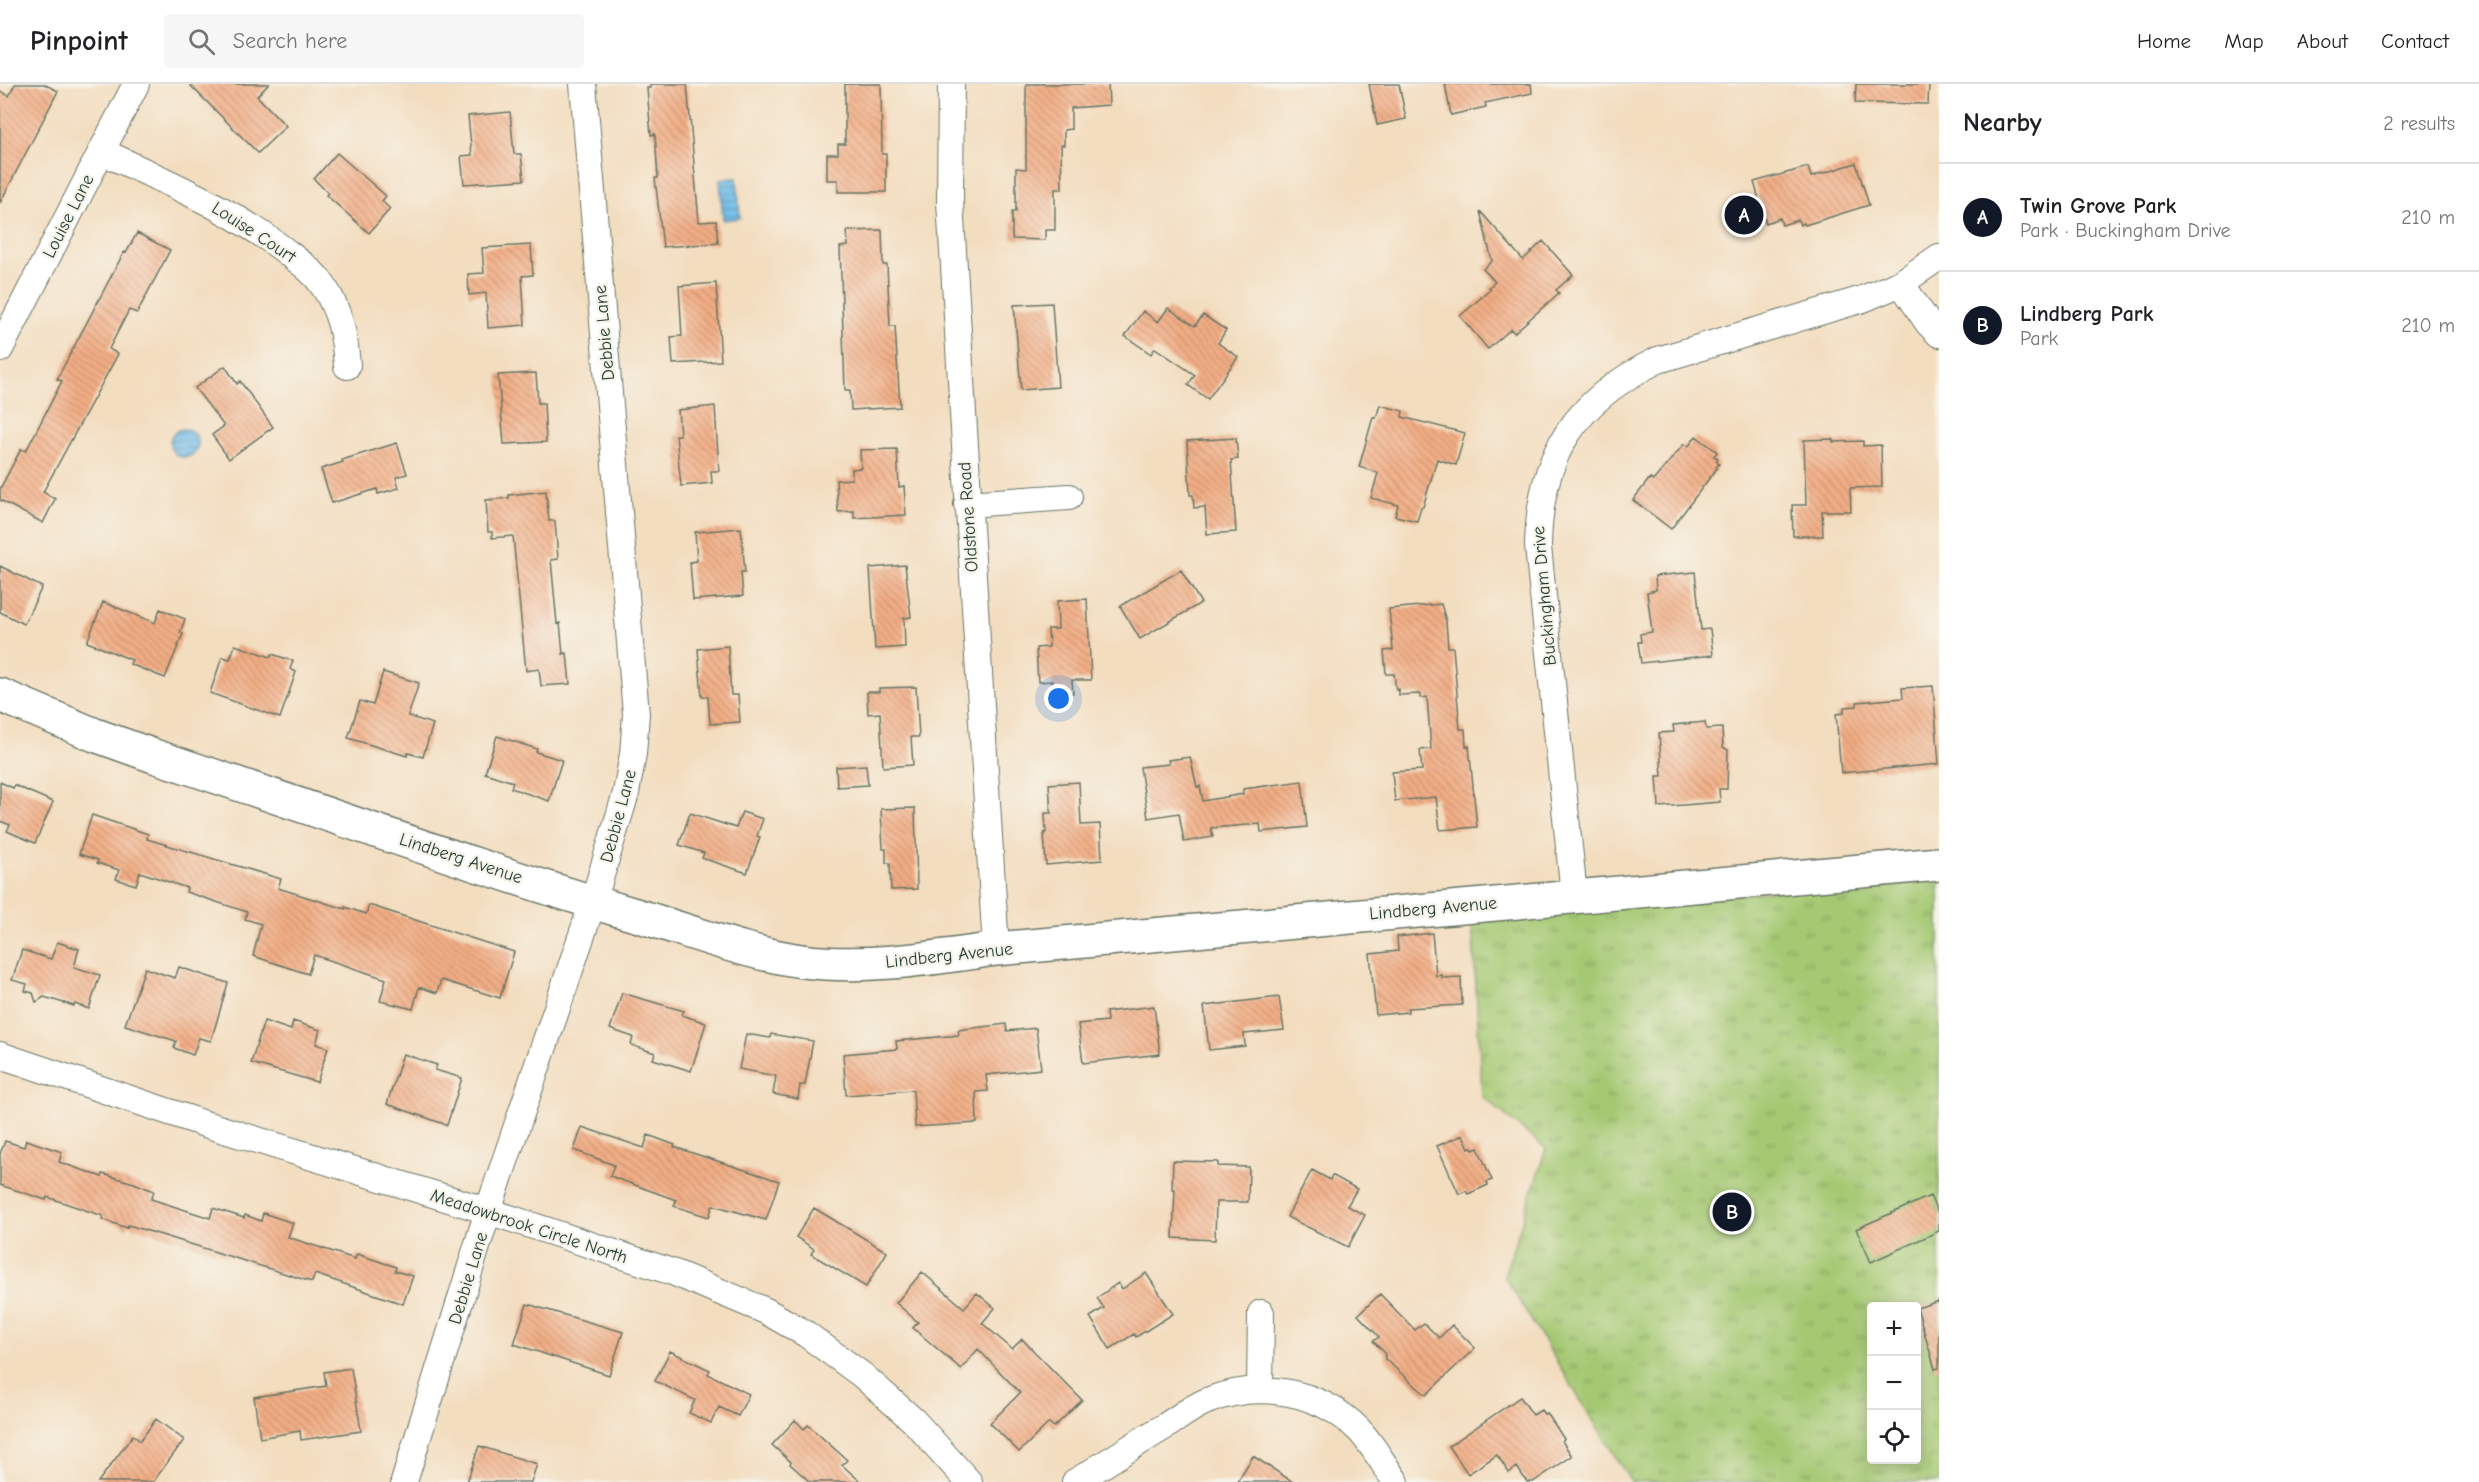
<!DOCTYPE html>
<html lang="en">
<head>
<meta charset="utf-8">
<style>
	:root { --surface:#fff; --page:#f6f6f6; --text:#202124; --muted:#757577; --line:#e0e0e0; --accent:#111827 }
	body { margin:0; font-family:"Comic Neue",sans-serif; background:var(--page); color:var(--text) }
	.controls { position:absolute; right:18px; bottom:18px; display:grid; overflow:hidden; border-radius:6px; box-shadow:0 3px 15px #0003 }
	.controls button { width:54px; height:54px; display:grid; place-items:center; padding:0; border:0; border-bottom:2px solid var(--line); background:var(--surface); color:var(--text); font:30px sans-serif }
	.you { position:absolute; left:1059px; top:615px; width:21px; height:21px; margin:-15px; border:4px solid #fff; border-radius:50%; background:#1a73e8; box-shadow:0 0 0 9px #1a73e833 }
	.badge { display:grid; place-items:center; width:39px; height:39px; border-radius:50%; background:var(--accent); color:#fff; font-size:20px; font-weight:700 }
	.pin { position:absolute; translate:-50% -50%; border:3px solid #fff; box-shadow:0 2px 6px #0006 }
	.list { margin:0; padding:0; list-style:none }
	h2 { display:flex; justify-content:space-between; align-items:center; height:78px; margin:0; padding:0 24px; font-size:26px }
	h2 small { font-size:20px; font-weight:400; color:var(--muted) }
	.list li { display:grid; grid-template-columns:39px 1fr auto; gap:18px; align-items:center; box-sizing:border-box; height:108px; padding:0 24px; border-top:2px solid var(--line) }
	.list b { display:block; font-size:22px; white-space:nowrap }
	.list p { margin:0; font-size:20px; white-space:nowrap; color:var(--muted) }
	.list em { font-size:20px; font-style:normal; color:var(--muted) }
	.icon { flex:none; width:33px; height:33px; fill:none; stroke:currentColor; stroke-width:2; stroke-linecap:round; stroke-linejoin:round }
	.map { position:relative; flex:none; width:1939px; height:1398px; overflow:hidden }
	header { display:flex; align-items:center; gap:36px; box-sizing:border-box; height:84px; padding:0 30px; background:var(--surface); border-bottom:2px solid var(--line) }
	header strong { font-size:28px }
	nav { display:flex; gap:33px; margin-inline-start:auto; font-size:21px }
	.search { width:420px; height:54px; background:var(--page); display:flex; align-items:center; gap:15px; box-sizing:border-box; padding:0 21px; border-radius:6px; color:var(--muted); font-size:22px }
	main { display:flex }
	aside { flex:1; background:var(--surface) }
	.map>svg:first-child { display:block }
</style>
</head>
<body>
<header>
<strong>Pinpoint</strong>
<div class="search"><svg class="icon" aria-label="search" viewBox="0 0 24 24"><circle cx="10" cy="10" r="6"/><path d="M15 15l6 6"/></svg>Search here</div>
<nav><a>Home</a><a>Map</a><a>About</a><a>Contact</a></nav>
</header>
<main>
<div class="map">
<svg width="1939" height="1398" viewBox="0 0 1939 1398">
	<defs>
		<pattern id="park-tufts" width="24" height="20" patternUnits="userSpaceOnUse" patternTransform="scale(1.5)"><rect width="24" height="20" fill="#a5c973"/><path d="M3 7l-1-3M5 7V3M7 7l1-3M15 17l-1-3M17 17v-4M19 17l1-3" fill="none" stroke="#86a45f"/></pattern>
		<pattern id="water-rules" width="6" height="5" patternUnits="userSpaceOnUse" patternTransform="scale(1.5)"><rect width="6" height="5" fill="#6fbbe8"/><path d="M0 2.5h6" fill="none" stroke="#5b99bd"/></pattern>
		<pattern id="building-back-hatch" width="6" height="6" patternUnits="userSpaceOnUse" patternTransform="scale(1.5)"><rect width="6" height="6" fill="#f3ae85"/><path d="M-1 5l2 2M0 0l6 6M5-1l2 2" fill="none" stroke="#c48f6e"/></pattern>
	</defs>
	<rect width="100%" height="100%" fill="#f7f3e8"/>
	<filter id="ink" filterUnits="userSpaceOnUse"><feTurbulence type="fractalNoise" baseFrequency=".0167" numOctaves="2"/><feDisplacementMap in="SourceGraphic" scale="12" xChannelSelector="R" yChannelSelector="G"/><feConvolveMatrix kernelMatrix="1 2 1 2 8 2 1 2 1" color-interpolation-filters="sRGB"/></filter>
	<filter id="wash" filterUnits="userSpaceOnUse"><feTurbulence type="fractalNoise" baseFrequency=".008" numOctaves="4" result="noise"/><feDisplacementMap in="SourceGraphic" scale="24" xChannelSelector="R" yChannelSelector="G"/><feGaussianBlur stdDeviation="1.35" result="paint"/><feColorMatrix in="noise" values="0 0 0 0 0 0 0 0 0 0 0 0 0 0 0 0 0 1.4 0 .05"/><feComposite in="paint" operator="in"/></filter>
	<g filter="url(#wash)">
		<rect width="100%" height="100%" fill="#f3ddbf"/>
		<path fill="url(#park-tufts)" stroke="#628354" stroke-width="1.5" fill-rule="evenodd" d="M 1939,794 L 1939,1398 L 1631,1398 L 1504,1192 L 1546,1065 L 1482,1012 L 1472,832 ZM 1872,1222 L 1916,1222 L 1916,1376 L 1872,1376 Z"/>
		<path fill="url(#water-rules)" stroke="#477c8e" stroke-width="1.5" d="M 737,94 L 740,134 L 723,136 L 720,95 Z
			M170 359a14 14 0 1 1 28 0a14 14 0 1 1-28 0Z"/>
		<g id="blocks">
			<path fill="url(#building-back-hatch)" d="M 15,0 L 44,0 L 58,7 L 0,119 L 0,7 L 9,12 Z
				M 189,0 L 269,0 L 257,12 L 286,42 L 258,69 Z
				M 650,0 L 687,0 L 699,138 L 716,137 L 718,159 L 663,163 L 655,94 L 658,94 L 655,50 L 651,51 L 647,4 L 650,4 Z
				M 845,0 L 881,0 L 882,70 L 886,70 L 886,108 L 838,108 L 838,96 L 827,96 L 827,70 L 838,70 L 838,60 L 845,60 Z
				M 1026,0 L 1108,0 L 1109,21 L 1071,24 L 1071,45 L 1064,46 L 1064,61 L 1061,61 L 1062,105 L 1055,105 L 1055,146 L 1045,146 L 1045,156 L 1012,155 L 1012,128 L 1016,128 L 1016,84 L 1026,85 Z
				M 1369,0 L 1399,0 L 1406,35 L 1377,41 Z
				M 1445,0 L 1531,0 L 1532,9 L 1485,19 L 1486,23 L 1451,31 Z
				M 1856,0 L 1929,0 L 1928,20 L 1855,19 Z
				M 510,28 L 514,70 L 521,70 L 524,96 L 464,100 L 461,72 L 472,71 L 468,32 Z
				M 337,69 L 386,112 L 382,117 L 390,125 L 369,149 L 326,111 L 328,109 L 314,95 Z
				M 1856,79 L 1869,121 L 1805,141 L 1804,139 L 1800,141 L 1798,136 L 1782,141 L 1780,134 L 1766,139 L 1754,98 L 1808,83 L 1811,93 Z
				M 1480,127 L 1523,176 L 1543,157 L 1573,191 L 1556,206 L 1559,209 L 1514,249 L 1511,245 L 1488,265 L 1460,232 L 1491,205 L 1489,203 L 1495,198 L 1483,185 L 1492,177 Z
				M 882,146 L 883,181 L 887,181 L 890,242 L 895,242 L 900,323 L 851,326 L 850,306 L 845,306 L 840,163 L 848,162 L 847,147 Z
				M 137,149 L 170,166 L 137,229 L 129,226 L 109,265 L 118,270 L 43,408 L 55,415 L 43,439 L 0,416 L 0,405 L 21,365 L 26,367 L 62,297 L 57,295 L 124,168 L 126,169 Z
				M 531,161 L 533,191 L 522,192 L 525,241 L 488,244 L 486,209 L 469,211 L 468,190 L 484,189 L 482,164 Z
				M 716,199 L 721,277 L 673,280 L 671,253 L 682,252 L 679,202 Z
				M 1052,219 L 1058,303 L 1021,306 L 1014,221 Z
				M 1168,224 L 1195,242 L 1203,231 L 1226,246 L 1218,259 L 1238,273 L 1208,315 L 1188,301 L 1195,291 L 1155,264 L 1151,270 L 1125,252 L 1143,227 L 1158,238 Z
				M 225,282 L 237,300 L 240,297 L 273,343 L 229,375 L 212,351 L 224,342 L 195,304 Z
				M 536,289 L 538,319 L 544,319 L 546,358 L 504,360 L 498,291 Z
				M 1380,321 L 1403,327 L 1402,333 L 1465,349 L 1456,381 L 1437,375 L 1423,423 L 1421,423 L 1417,437 L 1395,432 L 1398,421 L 1371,414 L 1378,389 L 1359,383 L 1373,333 L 1376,334 Z
				M 715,322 L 719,387 L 711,387 L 712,399 L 681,402 L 676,351 L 680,351 L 678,326 Z
				M 1696,352 L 1717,368 L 1714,372 L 1718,374 L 1716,377 L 1719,380 L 1716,383 L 1717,384 L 1671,445 L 1633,416 L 1650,394 L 1653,397 L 1684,360 L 1688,363 Z
				M 1236,354 L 1238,375 L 1231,376 L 1236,448 L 1207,450 L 1205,423 L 1194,424 L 1193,411 L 1190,411 L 1187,357 Z
				M 1833,355 L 1833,358 L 1863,357 L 1863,362 L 1881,361 L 1882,403 L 1850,404 L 1851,427 L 1822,427 L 1823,452 L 1793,452 L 1792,421 L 1806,421 L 1804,356 Z
				M 397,359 L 407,390 L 396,393 L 399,404 L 378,410 L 377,405 L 332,419 L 321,385 L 343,378 L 342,376 Z
				M 897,365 L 899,403 L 904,402 L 906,431 L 854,434 L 854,427 L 838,428 L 836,396 L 852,395 L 852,385 L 861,384 L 860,366 Z
				M 546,407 L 549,437 L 555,437 L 558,475 L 551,476 L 557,540 L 560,539 L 563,570 L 567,569 L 570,600 L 541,602 L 539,585 L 526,587 L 513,452 L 492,454 L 492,448 L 488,448 L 486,416 L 509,414 L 509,411 Z
				M 741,444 L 745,488 L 741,488 L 743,512 L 693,516 L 690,478 L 697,477 L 695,448 Z
				M 905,481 L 911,533 L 904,534 L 905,563 L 875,565 L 870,484 Z
				M 0,482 L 42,503 L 24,540 L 0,528 Z
				M 1181,486 L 1201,519 L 1140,555 L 1120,522 Z
				M 1695,488 L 1701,546 L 1710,545 L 1713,571 L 1641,579 L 1638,558 L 1641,558 L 1640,550 L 1652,548 L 1647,508 L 1656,506 L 1655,492 Z
				M 1087,515 L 1091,596 L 1072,596 L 1073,609 L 1053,610 L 1052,597 L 1038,598 L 1036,564 L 1049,563 L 1048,545 L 1058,545 L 1057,517 Z
				M 103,518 L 155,539 L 160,525 L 185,535 L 180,549 L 183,550 L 165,594 L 130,580 L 132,576 L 87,558 Z
				M 1441,520 L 1446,537 L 1448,563 L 1453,563 L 1460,645 L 1465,645 L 1466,663 L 1469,662 L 1477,743 L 1440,746 L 1436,713 L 1395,717 L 1392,688 L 1422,686 L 1420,666 L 1431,665 L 1427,613 L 1420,614 L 1420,610 L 1399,611 L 1399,605 L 1396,606 L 1394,590 L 1386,590 L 1384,567 L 1393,566 L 1389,525 Z
				M 235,561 L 271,573 L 272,570 L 293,577 L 290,585 L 296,588 L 280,634 L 210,609 L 222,573 L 230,575 Z
				M 728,562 L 731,611 L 738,611 L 740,638 L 710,640 L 708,613 L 702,613 L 698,565 Z
				M 383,588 L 419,599 L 408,632 L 433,640 L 423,673 L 408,669 L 407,672 L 348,654 L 360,617 L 373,621 Z
				M 1933,602 L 1939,680 L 1841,689 L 1836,630 L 1844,629 L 1844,623 L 1857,622 L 1857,618 L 1903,614 L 1902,604 Z
				M 916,603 L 919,653 L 911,653 L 913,681 L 883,683 L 880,629 L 868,630 L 867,608 L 879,608 L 879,604 Z
				M 1705,638 L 1706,645 L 1722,644 L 1723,663 L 1728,666 L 1727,705 L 1719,705 L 1720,718 L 1659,723 L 1657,692 L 1662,692 L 1659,649 L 1674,648 L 1673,641 Z
				M 497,652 L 537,665 L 536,668 L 562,676 L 549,717 L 511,704 L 513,698 L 485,689 Z
				M 1190,673 L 1197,703 L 1200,702 L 1203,717 L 1243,710 L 1243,705 L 1302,697 L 1307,743 L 1261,748 L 1260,740 L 1211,744 L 1213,753 L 1184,758 L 1179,729 L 1148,734 L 1140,683 L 1169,680 L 1168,676 Z
				M 866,681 L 868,701 L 837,703 L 836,683 Z
				M 0,698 L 13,704 L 14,701 L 53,718 L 35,759 L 7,747 L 10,741 L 0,737 Z
				M 1079,698 L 1081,741 L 1100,740 L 1102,776 L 1046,781 L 1044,749 L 1046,749 L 1045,729 L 1051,729 L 1049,700 Z
				M 915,724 L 917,805 L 891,806 L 890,779 L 886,779 L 886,765 L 883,765 L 881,725 Z
				M 742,728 L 763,735 L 757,752 L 760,753 L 747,789 L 702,774 L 704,769 L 679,761 L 690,729 L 736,744 Z
				M 92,731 L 148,750 L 147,755 L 281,795 L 278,804 L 345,825 L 345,823 L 366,830 L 369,821 L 514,868 L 500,914 L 441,896 L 437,909 L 419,903 L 413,925 L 380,917 L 386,895 L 314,871 L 308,890 L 253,872 L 261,840 L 245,835 L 247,828 L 186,808 L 187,804 L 140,788 L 136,801 L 116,795 L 119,786 L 97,779 L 98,776 L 79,770 Z
				M 1432,849 L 1436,892 L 1442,891 L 1442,894 L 1461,893 L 1462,921 L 1408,924 L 1408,928 L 1376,931 L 1370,870 L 1398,867 L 1397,853 Z
				M 57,858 L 79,865 L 74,883 L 100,891 L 89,925 L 75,920 L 74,922 L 44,913 L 36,918 L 33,909 L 25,907 L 27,900 L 12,896 L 22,866 L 51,875 Z
				M 179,883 L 228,899 L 211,957 L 199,954 L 193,971 L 174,964 L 176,957 L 125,941 L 145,884 L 175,894 Z
				M 622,909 L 684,927 L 682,931 L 706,939 L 691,987 L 653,975 L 655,969 L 631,961 L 633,953 L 610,945 Z
				M 1279,913 L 1284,946 L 1244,950 L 1245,962 L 1209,966 L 1204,922 Z
				M 1154,922 L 1160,970 L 1083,979 L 1078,940 L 1107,937 L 1106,928 Z
				M 264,937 L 291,946 L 293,937 L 320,946 L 316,960 L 328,964 L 317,998 L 251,979 Z
				M 1006,940 L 1007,947 L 1036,944 L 1041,985 L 986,991 L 988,1007 L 976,1008 L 977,1039 L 915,1043 L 913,1006 L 846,1011 L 843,970 L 897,965 L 896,957 L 959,951 L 958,946 Z
				M 746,950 L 770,954 L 771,950 L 813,957 L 805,1001 L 800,1001 L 798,1015 L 773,1010 L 776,992 L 739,985 Z
				M 403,970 L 437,981 L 435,986 L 462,994 L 447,1041 L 387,1020 Z
				M 582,1043 L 644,1064 L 648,1051 L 675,1061 L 674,1063 L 779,1097 L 766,1136 L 713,1121 L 709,1133 L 674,1122 L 676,1116 L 610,1092 L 614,1081 L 574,1066 Z
				M 1463,1051 L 1469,1064 L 1471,1063 L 1473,1066 L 1478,1064 L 1492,1096 L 1487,1098 L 1488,1101 L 1468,1110 L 1466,1107 L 1459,1110 L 1437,1062 Z
				M 26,1056 L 62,1068 L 59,1078 L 102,1093 L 103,1090 L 134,1099 L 154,1107 L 151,1115 L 210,1134 L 213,1124 L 244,1134 L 245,1131 L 261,1137 L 263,1129 L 293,1139 L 288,1153 L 355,1175 L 357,1170 L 396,1183 L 395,1187 L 413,1192 L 403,1220 L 315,1190 L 312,1198 L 168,1153 L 128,1141 L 127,1144 L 102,1135 L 103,1132 L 47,1113 L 46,1116 L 0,1101 L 0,1070 L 5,1057 L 24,1063 Z
				M 1173,1077 L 1218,1078 L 1218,1082 L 1249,1083 L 1248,1118 L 1216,1118 L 1215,1156 L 1173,1154 L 1175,1105 L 1172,1105 Z
				M 1312,1086 L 1330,1096 L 1332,1091 L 1357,1105 L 1347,1122 L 1365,1131 L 1348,1163 L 1287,1133 Z
				M 1930,1112 L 1939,1131 L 1939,1147 L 1871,1178 L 1856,1145 Z
				M 814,1124 L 887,1168 L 866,1203 L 811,1170 L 814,1165 L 796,1153 Z
				M 922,1188 L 964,1224 L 977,1209 L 995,1224 L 982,1239 L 1012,1265 L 1022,1255 L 1082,1316 L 1054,1343 L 1049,1339 L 1019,1368 L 990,1339 L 1020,1309 L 978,1265 L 961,1285 L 913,1244 L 918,1238 L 896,1219 Z
				M 1146,1189 L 1173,1230 L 1136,1253 L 1134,1250 L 1110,1265 L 1090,1233 L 1104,1224 L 1097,1214 L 1118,1199 L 1122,1205 Z
				M 1380,1210 L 1415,1246 L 1424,1239 L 1439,1254 L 1452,1241 L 1475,1264 L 1426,1311 L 1385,1275 L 1385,1269 L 1373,1257 L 1379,1253 L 1358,1231 Z
				M 1939,1217 L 1939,1284 L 1935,1285 L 1917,1224 Z
				M 527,1220 L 623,1248 L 609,1291 L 514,1260 Z
				M 670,1267 L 710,1286 L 708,1290 L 749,1310 L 738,1332 L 719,1323 L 711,1339 L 689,1329 L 695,1316 L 655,1297 Z
				M 351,1284 L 361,1347 L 301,1356 L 300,1347 L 260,1354 L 254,1313 L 326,1302 L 324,1288 Z
				M 1520,1313 L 1533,1331 L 1541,1326 L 1544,1330 L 1547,1329 L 1564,1355 L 1562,1357 L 1572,1372 L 1533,1398 L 1527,1398 L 1517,1383 L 1509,1389 L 1497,1371 L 1468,1390 L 1449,1362 Z
				M 156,1335 L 184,1356 L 153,1398 L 98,1398 L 133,1351 L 140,1357 Z
				M 795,1336 L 804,1345 L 808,1341 L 847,1376 L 842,1381 L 861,1398 L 810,1398 L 790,1380 L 791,1378 L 772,1361 Z
				M 479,1362 L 537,1380 L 531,1398 L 467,1398 Z
				M 1253,1372 L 1293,1398 L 1237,1398 Z"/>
		</g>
	</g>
	<g filter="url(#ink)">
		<use href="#blocks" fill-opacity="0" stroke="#697565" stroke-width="1.5"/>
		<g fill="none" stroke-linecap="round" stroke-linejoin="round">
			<g stroke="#697565" stroke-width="28">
				<path id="street" d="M 951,0 L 950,118 L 996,865
					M 101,67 C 164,97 228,123 284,166 C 298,177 314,187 324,203 C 340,227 345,253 347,282
					M 1901,199 L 1928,239 L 1939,250
					M 0,265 L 136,0
					M 967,420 L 1069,413
					M 1574,811 L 1538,463 C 1539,371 1575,316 1658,276 L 1863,215 L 1901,199 L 1939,173
					M 0,971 L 205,1040 L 488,1127 L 675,1189 L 766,1227 L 806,1250 L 862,1291 L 914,1337 L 969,1398
					M 1260,1306 L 1261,1229
					M 404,1398 L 488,1127 L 593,818 L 626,709 L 633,670 L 636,630 L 583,0
					M 1075,1398 C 1105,1380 1134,1361 1164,1343 C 1178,1334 1192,1323 1207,1317 C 1258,1296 1319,1306 1359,1346 C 1373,1361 1384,1381 1396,1398"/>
			</g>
			<g stroke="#697565" stroke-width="36">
				<path id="secondary" d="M 0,611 L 95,651 L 154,672 C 313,724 471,782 632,830 C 688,846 744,869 802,877 C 868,885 932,874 996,865 L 1939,780"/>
			</g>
			<use href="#street" stroke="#fff" stroke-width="26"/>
			<use href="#secondary" stroke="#fff" stroke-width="33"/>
		</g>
	</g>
	<g text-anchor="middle" stroke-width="4.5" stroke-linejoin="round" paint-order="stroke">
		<g font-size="18" fill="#1f3d34" stroke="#f7f3e8">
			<text transform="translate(68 132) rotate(-63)" y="6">Louise Lane</text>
			<text transform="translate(254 148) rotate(33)" y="6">Louise Court</text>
			<text transform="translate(604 249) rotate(-95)" y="6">Debbie Lane</text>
			<text transform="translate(968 433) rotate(-94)" y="6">Oldstone Road</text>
			<text transform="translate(1544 512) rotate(-95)" y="6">Buckingham Drive</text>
			<text transform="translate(618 732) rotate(-75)" y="6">Debbie Lane</text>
			<text transform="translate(461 774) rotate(18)" y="6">Lindberg Avenue</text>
			<text transform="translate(1433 824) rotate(-5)" y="6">Lindberg Avenue</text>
			<text transform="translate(949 871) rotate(-6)" y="6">Lindberg Avenue</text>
			<text transform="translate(529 1142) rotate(18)" y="6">Meadowbrook Circle North</text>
			<text transform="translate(468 1194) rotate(-73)" y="6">Debbie Lane</text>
		</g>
	</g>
</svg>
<div class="controls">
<button>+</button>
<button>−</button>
<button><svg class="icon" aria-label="locate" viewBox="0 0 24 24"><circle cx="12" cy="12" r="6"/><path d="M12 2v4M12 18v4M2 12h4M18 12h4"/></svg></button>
</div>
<div class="you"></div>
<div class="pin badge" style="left:1744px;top:131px">A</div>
<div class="pin badge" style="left:1732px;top:1128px">B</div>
</div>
<aside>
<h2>Nearby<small>2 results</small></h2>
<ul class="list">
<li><span class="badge">A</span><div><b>Twin Grove Park</b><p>Park · Buckingham Drive</p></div><em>210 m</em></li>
<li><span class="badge">B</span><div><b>Lindberg Park</b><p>Park</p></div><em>210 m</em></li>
</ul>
</aside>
</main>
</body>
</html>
